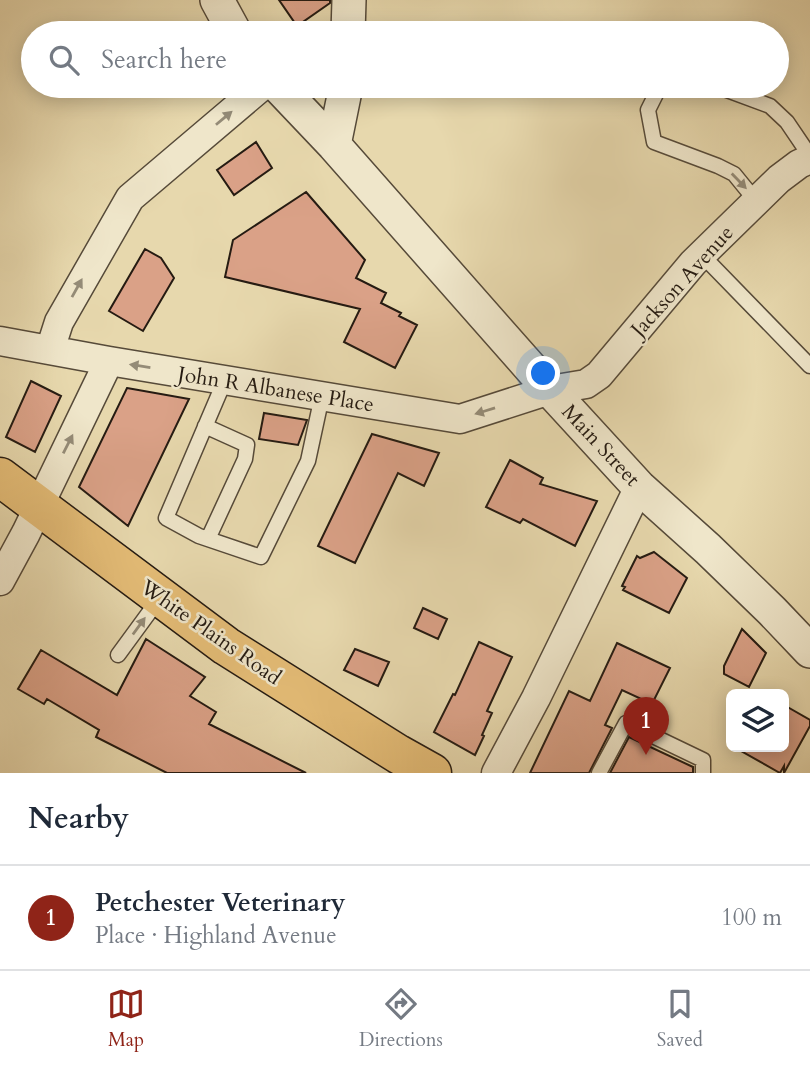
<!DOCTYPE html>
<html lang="en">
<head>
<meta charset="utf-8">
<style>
	:root { --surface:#fff; --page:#f6f6f7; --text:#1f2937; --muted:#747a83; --line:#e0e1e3; --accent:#8f2418 }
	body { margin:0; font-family:Cardo,serif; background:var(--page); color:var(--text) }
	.controls { position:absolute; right:21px; bottom:21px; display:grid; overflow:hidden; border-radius:10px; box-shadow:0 4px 18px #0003 }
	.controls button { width:63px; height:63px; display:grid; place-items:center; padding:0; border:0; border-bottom:2px solid var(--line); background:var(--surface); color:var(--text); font:35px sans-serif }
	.you { position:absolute; left:544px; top:374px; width:24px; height:24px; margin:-18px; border:5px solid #fff; border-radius:50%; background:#1a73e8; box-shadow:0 0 0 10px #1a73e833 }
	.badge { display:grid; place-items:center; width:46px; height:46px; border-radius:50%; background:var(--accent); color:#fff; font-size:23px; font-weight:700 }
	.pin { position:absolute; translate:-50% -58px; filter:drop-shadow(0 2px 4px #0008) }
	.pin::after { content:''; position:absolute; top:37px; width:24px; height:21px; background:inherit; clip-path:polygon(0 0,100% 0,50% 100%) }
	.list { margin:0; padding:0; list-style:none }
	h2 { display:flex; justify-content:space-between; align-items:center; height:91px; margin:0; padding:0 28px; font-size:30px }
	h2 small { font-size:23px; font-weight:400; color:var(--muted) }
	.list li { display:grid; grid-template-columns:46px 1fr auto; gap:21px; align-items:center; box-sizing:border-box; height:105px; padding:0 28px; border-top:2px solid var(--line) }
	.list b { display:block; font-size:26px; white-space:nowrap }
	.list p { margin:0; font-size:23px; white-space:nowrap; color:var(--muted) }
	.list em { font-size:23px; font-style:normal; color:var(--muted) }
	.icon { flex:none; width:38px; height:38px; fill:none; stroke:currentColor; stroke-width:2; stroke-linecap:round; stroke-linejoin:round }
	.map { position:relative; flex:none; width:810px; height:773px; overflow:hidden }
	.search { position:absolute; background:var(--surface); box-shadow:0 4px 18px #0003; left:21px; right:21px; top:21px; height:77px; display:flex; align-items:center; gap:18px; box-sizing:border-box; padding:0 24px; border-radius:38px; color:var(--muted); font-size:26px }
	.sheet { height:196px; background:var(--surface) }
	nav { display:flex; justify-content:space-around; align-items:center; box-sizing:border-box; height:98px; border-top:2px solid var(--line); background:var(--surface); font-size:19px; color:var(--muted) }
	nav a { display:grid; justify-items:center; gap:4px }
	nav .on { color:var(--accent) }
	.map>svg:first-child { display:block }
</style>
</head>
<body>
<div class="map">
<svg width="810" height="773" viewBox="0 0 810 773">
	<rect width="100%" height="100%" fill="#e7d8ad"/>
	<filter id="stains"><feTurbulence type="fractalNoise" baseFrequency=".00286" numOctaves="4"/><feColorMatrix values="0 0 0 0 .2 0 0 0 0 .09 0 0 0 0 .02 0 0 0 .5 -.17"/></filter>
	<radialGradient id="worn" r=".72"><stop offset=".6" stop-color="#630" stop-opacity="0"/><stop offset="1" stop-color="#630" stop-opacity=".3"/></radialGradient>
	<path fill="#daa187" stroke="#251b12" stroke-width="2" d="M 279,0 L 330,0 L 330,3 L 297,26 Z
		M 256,142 L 272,168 L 234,195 L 217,170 Z
		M 306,192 L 365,260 L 356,278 L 386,293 L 381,303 L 401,313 L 399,316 L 417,325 L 395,368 L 344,342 L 360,309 L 225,277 L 233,240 Z
		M 145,249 L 161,258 L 174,278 L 143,331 L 109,311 Z
		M 31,381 L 61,396 L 35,452 L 6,437 Z
		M 127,388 L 189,399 L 128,526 L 79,487 Z
		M 264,413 L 307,420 L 298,445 L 259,439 Z
		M 372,434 L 439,453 L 424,486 L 398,473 L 355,563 L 318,546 Z
		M 510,460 L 543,478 L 540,484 L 597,501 L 575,546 L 523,519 L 520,523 L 486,507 Z
		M 654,552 L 687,578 L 669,613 L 623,590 L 625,587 L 622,586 L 637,556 L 640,558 Z
		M 423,608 L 447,619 L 438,639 L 414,628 Z
		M 742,629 L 766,653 L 749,687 L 724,674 L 724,666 Z
		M 146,639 L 205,677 L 190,696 L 216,712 L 209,724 L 306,773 L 167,773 L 96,737 L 99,730 L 47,699 L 44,704 L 18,689 L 41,650 L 117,695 Z
		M 479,642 L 512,657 L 487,711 L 492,713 L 482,735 L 484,736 L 475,755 L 434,732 L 453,694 L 455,695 Z
		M 617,643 L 670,668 L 652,704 L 622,690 L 605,725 L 612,728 L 589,773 L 530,773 L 569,691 L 590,701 Z
		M 355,649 L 389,662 L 378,686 L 344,670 Z
		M 784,705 L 810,720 L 810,726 L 784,773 L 784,766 L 780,773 L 734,747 L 784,747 Z
		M 629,737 L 693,767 L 693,773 L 610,773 Z"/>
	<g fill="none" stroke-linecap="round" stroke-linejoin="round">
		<g stroke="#564a39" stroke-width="17">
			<path id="service" d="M 660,86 L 648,110 L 654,142 L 718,166 L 734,174 L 756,201
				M 716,86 L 770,106 L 787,122 L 810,156
				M 702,255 L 810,366
				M 225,380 L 166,518 L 199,536 L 261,557 L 308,461 L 322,396
				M 205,426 L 247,445 L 245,459 L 208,539
				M 118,655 L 159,599
				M 599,773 L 626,723 L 703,760 L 703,773"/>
		</g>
		<g stroke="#564a39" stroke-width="31">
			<path id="minor" d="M 0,341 L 109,361 L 460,419 L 550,390 L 586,384 L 599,375 L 693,263 L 779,179 L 799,164 L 810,159
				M 50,350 L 59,322 L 130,198 L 262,86
				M 0,581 L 26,533 L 109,361
				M 496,773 L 536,698 L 639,487"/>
		</g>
		<g stroke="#564a39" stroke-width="36">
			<path id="tertiary" d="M 217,0 L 235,33
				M 348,33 L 349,0
				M 278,86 L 334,145 L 550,390 L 639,487 L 708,549 L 772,611 L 810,651
				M 334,145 L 346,86"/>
		</g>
		<g stroke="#251b12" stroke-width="41">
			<path id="primary" d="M 0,477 L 226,646 L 398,754 L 432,773"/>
		</g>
		<use href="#service" stroke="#efe6ca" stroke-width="14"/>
		<use href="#minor" stroke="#efe6ca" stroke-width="28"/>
		<use href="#tertiary" stroke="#efe6ca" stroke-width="33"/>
		<use href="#primary" stroke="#e4bc76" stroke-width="38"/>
	</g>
	<defs><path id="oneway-solid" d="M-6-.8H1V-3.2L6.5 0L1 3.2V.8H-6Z" transform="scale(1.75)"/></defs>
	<g fill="#948b77">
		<use href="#oneway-solid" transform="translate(224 118) rotate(-40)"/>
		<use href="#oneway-solid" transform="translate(739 181) rotate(46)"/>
		<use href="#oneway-solid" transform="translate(77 288) rotate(-61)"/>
		<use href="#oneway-solid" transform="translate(140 366) rotate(-171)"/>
		<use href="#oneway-solid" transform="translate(485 411) rotate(163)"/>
		<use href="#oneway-solid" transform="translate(68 444) rotate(-63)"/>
		<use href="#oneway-solid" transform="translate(139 626) rotate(-54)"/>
	</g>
	<g text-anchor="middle" stroke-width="5" stroke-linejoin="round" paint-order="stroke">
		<g font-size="21" fill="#251b12" stroke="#efe6ca">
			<text transform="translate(682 281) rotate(-48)" y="7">Jackson Avenue</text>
			<text transform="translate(276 389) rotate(9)" y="7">John R Albanese Place</text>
			<text transform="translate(601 445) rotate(47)" y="7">Main Street</text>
			<text transform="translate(211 632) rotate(35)" y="7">White Plains Road</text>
		</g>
	</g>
	<rect width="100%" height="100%" filter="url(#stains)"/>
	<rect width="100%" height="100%" fill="url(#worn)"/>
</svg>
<div class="controls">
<button><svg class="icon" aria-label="layers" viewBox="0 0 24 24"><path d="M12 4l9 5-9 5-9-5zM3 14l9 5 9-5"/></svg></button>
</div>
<div class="you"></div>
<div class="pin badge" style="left:646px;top:755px">1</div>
<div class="search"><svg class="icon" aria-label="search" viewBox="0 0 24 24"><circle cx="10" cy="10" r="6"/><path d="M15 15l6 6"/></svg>Search here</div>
</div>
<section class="sheet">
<h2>Nearby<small></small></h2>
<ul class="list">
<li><span class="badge">1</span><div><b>Petchester Veterinary</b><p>Place · Highland Avenue</p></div><em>100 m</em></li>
</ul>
</section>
<nav>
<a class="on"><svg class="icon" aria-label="map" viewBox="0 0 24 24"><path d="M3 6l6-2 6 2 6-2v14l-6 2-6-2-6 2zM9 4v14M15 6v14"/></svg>Map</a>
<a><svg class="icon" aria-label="directions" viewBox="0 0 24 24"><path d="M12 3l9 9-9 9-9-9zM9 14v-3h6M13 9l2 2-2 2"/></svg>Directions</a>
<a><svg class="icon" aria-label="saved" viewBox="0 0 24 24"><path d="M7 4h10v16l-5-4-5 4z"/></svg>Saved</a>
</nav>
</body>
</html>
